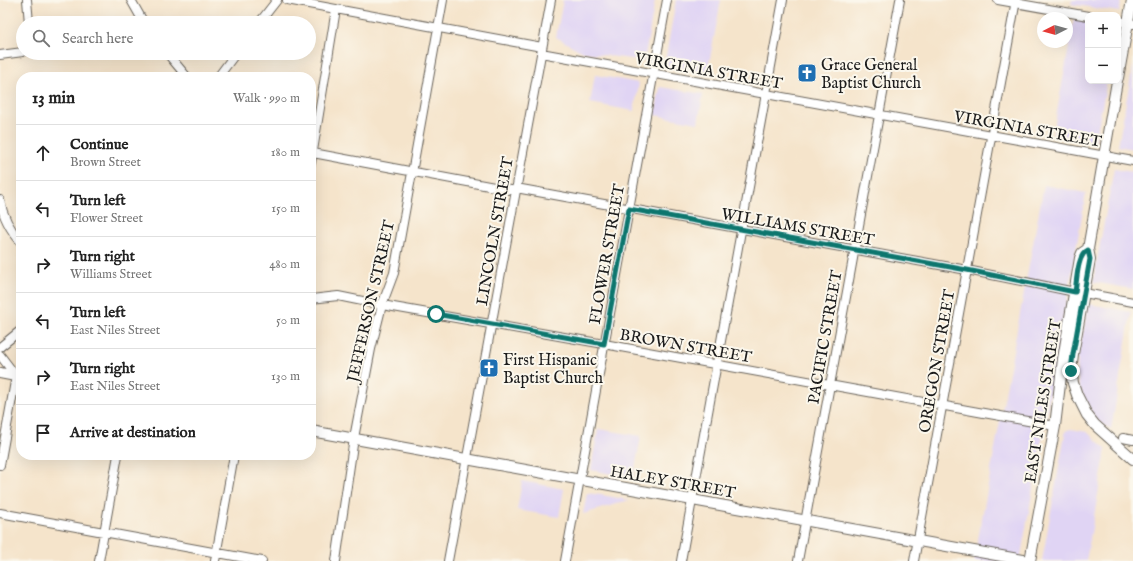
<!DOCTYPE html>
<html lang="en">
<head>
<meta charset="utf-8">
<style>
	:root { --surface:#fff; --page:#f6f6f6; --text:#222; --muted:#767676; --line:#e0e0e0 }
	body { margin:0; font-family:"IM FELL English",serif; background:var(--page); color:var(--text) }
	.controls { position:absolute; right:12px; top:12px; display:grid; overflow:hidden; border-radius:8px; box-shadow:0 4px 16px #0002 }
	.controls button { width:36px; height:36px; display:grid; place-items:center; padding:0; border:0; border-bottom:1px solid var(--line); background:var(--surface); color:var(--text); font:20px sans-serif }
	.compass { position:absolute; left:1037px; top:12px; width:36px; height:36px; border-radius:50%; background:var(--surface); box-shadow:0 4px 16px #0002; rotate:264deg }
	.stop { position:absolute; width:12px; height:12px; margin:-9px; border:3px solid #0f766e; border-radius:50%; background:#fff }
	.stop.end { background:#0f766e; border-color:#fff; box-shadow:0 1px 4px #0008 }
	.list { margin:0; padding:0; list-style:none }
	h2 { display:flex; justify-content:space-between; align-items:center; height:52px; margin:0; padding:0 16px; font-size:17px }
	h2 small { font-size:13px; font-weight:400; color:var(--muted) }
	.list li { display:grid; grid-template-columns:26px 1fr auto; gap:12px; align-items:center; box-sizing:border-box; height:56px; padding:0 16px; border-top:1px solid var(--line) }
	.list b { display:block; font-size:15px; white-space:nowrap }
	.list p { margin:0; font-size:13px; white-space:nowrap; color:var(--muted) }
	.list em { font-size:13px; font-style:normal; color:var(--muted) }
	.icon { flex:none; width:22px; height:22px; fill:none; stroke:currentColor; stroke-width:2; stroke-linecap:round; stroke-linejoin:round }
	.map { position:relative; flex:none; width:1133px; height:561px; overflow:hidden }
	.search { position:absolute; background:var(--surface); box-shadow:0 4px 16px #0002; left:16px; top:16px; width:300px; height:44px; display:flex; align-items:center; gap:10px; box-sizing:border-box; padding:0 14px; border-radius:22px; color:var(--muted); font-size:15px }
	.panel { position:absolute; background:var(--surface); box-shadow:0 4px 16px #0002; left:16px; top:72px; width:300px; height:388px; border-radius:16px }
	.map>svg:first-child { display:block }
</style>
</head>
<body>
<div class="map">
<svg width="1133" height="561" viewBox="0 0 1133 561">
	<rect width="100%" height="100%" fill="#fbf7ec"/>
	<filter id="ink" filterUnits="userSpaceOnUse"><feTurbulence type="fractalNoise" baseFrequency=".025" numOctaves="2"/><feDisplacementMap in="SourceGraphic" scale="8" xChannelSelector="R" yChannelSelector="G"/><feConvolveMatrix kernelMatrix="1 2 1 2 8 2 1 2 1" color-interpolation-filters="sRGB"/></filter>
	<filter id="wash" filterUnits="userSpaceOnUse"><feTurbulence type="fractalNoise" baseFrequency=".012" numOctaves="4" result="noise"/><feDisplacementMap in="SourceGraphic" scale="16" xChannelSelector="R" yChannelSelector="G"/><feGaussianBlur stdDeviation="0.9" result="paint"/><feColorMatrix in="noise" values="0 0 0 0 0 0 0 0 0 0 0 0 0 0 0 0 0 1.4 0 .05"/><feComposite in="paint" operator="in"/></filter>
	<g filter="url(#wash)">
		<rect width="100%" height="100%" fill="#f5e4cb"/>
		<path fill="#e0d4f4" d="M 563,0 L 655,0 L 644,61 L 583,52 L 556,37 Z
			M 676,0 L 721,0 L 707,74 L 664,67 Z
			M 1072,0 L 1122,0 L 1119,12 L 1071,4 Z
			M 1074,19 L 1088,22 L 1088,81 L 1107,81 L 1095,142 L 1053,134 Z
			M 1133,65 L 1133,149 L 1118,146 Z
			M 595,75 L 639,83 L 634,111 L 590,103 Z
			M 660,87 L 703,94 L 698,123 L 655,115 Z
			M 1114,169 L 1133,172 L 1133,289 L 1093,282 Z
			M 1044,185 L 1086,193 L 1020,561 L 974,561 Z
			M 1089,304 L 1131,312 L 1111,430 L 1095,419 L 1080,389 L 1077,374 L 1078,356 Z
			M 598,429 L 641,436 L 633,478 L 591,470 Z
			M 1071,429 L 1087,432 L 1106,449 L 1086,561 L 1042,561 L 1065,434 L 1067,430 Z
			M 522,481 L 564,489 L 559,517 L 517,510 Z
			M 587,493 L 601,495 L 629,500 L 583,514 Z"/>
	</g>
	<g filter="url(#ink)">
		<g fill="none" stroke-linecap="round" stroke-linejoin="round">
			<g stroke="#686259" stroke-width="10">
				<path id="minor" d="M 27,0 L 29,23
					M 131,0 L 144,23
					M 287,0 L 542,47
					M 998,0 L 1088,16
					M 1118,21 L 1133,24
					M 259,23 L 277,0
					M 167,53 L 187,77
					M 541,53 L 1133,161
					M 0,55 L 23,52
					M 218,77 L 236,53
					M 313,153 L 516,191
					M 311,163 L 336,9
					M 516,188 L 967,270 L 1075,292
					M 0,200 C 3,217 10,230 21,242
					M 1084,293 L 1133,302
					M 311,299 L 338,296 L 382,305 L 604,344 L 1055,426
					M 0,347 L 21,330
					M 0,355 L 16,376 L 0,465
					M 1123,438 L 1133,440
					M 0,513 L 262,561
					M 99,561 L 118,455
					M 215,561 L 234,455
					M 336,561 L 354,438 L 371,349 L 382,305 L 394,273 L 443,0
					M 448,561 L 551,0
					M 565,561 L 667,0
					M 681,561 L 783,0
					M 798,561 L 900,0
					M 914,561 L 1016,0"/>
			</g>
			<g stroke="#686259" stroke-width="12">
				<path id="major" d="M 1118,78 L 1132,0
					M 1117,81 L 1088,249 L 1090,259 L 1073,354 L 1071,371 L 1073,383 L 1077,395 L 1087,415 L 1095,425 L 1133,459
					M 0,373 L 21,377
					M 311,431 L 1029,561
					M 1030,561 L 1055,426 L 1063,359 L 1080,258 L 1082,253 L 1088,249"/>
			</g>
			<use href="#minor" stroke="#fff" stroke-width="8"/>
			<use href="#major" stroke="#fff" stroke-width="10"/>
		</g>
	</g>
	<g fill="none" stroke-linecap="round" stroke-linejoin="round" filter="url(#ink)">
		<path stroke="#0f766e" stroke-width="5" d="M 436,314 L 604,344 L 629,209 L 967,270 L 1075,292 C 1077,280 1077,255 1088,250 L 1090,259 L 1073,354 L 1071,371"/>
	</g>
	<defs>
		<g id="church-square" transform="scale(1)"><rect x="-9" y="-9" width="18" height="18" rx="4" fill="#1f6fb2" stroke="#fbf7ec"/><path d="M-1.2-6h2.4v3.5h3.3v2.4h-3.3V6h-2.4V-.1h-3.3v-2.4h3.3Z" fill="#fff"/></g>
	</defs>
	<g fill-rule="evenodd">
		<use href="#church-square" x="807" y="73"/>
		<use href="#church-square" x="489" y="368"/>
	</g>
	<g text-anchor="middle" stroke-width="4" stroke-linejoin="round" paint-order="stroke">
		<g font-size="16" fill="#1c1c1c" stroke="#fbf7ec" text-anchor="start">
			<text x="821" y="70">Grace General<tspan x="821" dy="18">Baptist Church</tspan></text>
			<text x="503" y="365">First Hispanic<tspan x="503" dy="18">Baptist Church</tspan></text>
		</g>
		<g font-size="16" fill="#1c1c1c" stroke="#fbf7ec">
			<text transform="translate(709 70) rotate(10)" y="6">VIRGINIA STREET</text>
			<text transform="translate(1028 128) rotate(10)" y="6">VIRGINIA STREET</text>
			<text transform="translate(798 226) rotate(10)" y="6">WILLIAMS STREET</text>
			<text transform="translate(494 231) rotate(-80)" y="6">LINCOLN STREET</text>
			<text transform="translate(606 254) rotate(-80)" y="6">FLOWER STREET</text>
			<text transform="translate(370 301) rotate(-77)" y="6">JEFFERSON STREET</text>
			<text transform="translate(824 337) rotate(-80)" y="6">PACIFIC STREET</text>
			<text transform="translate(686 345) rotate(10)" y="6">BROWN STREET</text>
			<text transform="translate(936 361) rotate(-80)" y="6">OREGON STREET</text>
			<text transform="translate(1042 401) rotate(-81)" y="6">EAST NILES STREET</text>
			<text transform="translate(673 481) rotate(10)" y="6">HALEY STREET</text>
		</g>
	</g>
</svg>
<div class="controls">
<button>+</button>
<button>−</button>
</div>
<svg class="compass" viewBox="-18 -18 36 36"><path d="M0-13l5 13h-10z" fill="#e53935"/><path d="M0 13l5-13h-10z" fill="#767676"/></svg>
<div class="stop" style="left:436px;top:314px"></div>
<div class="stop end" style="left:1071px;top:371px"></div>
<div class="search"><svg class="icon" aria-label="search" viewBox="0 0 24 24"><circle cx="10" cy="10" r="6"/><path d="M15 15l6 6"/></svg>Search here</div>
<section class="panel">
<h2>13 min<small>Walk · 990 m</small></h2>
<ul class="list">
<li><svg class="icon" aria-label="ahead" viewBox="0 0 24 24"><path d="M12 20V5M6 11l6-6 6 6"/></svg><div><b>Continue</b><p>Brown Street</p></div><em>180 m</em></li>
<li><svg class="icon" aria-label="left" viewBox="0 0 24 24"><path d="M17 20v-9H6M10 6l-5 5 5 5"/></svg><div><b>Turn left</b><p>Flower Street</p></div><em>150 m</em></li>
<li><svg class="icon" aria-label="right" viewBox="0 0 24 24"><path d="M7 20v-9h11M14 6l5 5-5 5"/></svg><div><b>Turn right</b><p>Williams Street</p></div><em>480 m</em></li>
<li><svg class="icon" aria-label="left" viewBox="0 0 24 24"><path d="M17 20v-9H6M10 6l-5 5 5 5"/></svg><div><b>Turn left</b><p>East Niles Street</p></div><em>50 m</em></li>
<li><svg class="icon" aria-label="right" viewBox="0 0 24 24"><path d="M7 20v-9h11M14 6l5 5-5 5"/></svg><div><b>Turn right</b><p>East Niles Street</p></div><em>130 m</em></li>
<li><svg class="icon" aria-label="arrive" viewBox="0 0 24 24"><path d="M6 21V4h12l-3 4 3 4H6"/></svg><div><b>Arrive at destination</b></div></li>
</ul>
</section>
</div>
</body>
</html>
